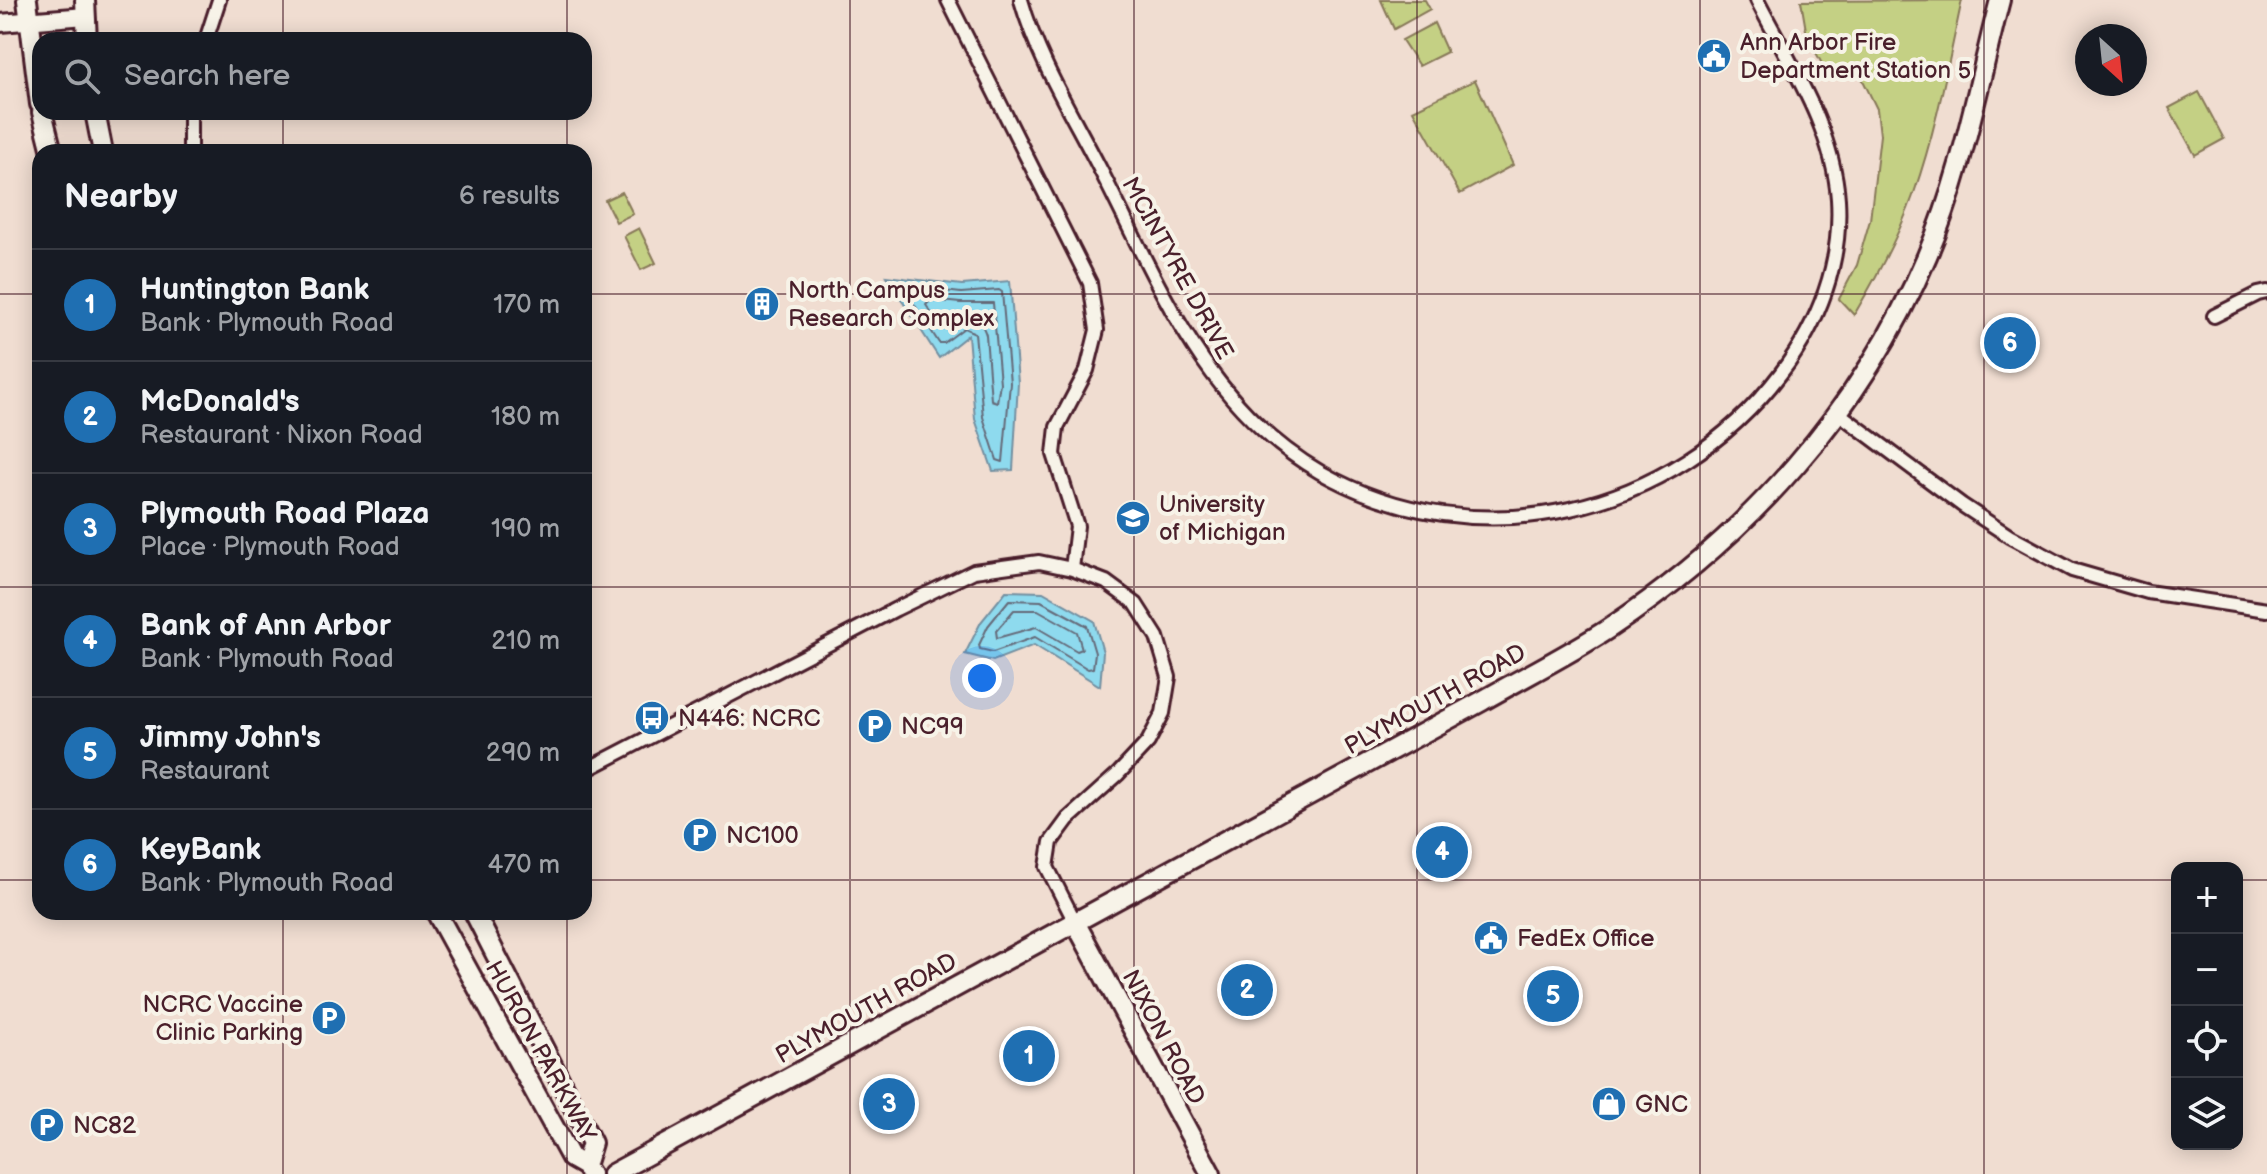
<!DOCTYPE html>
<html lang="en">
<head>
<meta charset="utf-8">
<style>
	:root { --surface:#171b24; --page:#242831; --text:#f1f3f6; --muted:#9ea1a6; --line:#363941; --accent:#1f6fb2 }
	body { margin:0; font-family:"Balsamiq Sans",sans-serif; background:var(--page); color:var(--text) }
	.controls { position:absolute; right:24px; bottom:24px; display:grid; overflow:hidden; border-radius:16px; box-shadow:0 4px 20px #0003 }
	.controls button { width:72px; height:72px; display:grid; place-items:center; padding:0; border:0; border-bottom:2px solid var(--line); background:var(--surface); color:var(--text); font:40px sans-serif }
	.compass { position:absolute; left:2075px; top:24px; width:72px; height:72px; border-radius:50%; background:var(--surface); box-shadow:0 4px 20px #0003; rotate:153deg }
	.you { position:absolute; left:982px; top:678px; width:28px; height:28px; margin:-20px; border:6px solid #fff; border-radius:50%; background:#1a73e8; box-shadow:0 0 0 12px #1a73e833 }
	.badge { display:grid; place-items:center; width:52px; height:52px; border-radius:50%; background:var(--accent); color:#fff; font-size:26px; font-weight:700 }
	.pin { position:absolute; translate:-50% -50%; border:4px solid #fff; box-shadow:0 2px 8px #0006 }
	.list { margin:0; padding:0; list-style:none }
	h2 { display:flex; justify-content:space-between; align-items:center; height:104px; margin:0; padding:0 32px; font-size:34px }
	h2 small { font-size:26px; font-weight:400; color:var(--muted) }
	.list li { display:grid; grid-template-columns:52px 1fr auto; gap:24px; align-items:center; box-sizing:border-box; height:112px; padding:0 32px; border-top:2px solid var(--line) }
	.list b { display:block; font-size:30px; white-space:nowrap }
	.list p { margin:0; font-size:26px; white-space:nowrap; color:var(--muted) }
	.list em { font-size:26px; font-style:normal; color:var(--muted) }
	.icon { flex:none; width:44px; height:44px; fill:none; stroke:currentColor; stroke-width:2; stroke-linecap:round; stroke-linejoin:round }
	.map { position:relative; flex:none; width:2267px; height:1174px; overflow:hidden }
	.search { position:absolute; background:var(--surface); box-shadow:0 4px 20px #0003; left:32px; top:32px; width:560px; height:88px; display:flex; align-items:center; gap:20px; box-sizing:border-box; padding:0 28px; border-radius:24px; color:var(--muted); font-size:30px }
	.panel { position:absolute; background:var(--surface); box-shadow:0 4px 20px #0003; left:32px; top:144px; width:560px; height:776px; border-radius:24px }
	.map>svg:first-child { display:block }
</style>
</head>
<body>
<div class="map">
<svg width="2267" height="1174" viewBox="0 0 2267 1174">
	<rect width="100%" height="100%" fill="#f0ddd1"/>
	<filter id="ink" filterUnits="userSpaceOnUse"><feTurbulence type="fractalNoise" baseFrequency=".0125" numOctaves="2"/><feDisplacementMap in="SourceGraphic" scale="16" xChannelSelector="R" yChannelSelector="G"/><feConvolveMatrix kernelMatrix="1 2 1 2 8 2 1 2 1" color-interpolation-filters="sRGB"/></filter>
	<g filter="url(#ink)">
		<path fill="#c4d084" stroke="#877858" stroke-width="2" d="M 1381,0 L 1425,0 L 1430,9 L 1394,29 Z
			M 1962,0 C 1948,65 1936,130 1914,193 C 1899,236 1877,276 1854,315 L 1839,299 L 1857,265 L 1870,220 L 1880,135 L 1877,109 L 1860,74 L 1828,75 L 1807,36 L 1801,1 Z
			M 1434,23 L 1447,52 L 1419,66 L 1402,40 Z
			M 1475,80 L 1513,165 L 1460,194 L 1413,110 Z
			M 2199,92 L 2224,139 L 2195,155 L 2169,108 Z
			M 622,192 L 633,214 L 616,222 L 605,200 Z
			M 639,228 L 656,263 L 641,270 L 624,236 Z"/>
		<path fill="#8edaee" stroke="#738fa0" stroke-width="2" d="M 886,276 L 962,285 L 1010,281 L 1018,383 L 1013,470 L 993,471 L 975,419 L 968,335 L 939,358 Z
			M 1006,591 L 1043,592 L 1094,621 L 1103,652 L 1100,686 L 1034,645 L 993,661 L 965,654 L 981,622 Z"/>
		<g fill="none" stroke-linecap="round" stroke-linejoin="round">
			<path stroke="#656a79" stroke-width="2" d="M 911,287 L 961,293 L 999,290 L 1002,292 L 1010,383 L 1003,462 L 997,460 L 983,417 L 975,333 L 964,328 L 944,343 L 939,343 L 907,293 L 907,289 Z
				M 931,300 L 960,303 L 993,303 L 1000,383 L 997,402 L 991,400 L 986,335 C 977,305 959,324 942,329 L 926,305 Z
				M 1009,600 L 1041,601 L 1087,626 L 1095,653 L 1093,668 L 1088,669 L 1035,637 L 993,652 L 980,649 L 979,645 L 988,626 Z
				M 1014,610 L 1038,610 L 1077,632 L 1082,649 L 1077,651 L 1036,627 L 997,638 L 996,631 Z"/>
			<g stroke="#4a1f2b" stroke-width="18">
				<path id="minor" d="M 948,0 L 1090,283 L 1097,330 L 1087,370 L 1057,427 L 1054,454 L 1077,526 L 1072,569
					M 1021,0 C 1038,60 1072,114 1100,169 C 1158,282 1204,405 1320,472 C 1477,561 1674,515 1781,373 C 1819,323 1842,263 1838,199 C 1833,127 1789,63 1757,0
					M 206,40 L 219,0
					M 190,152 L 190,112
					M 2214,316 L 2258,294 L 2267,292
					M 1837,412 L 1962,505 L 2009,536 L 2072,570 L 2148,592 L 2267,610
					M 584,771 L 896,609 L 974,571 L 1039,562 L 1072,569 L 1106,582 L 1136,604 L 1157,637 L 1169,677 L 1163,713 L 1148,742 L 1118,774 L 1068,819 L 1051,842 L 1047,867 L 1075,922"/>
			</g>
			<g stroke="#4a1f2b" stroke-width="22">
				<path id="tertiary" d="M 0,23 L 86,16"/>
			</g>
			<g stroke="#4a1f2b" stroke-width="24">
				<path id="secondary" d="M 27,0 L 40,104
					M 85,0 L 87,40
					M 42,112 L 52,152
					M 95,112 L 103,152
					M 436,912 L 571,1158 L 585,1166 L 590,1174
					M 474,912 L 592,1143 L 585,1166
					M 1075,922 L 1211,1174
					M 612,1174 L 1482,701 C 1524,677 1568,655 1608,629 C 1747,537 1862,410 1927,256 C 1962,175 1978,85 2000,0"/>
			</g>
			<use href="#minor" stroke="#f7f3e8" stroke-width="12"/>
			<use href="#tertiary" stroke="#f7f3e8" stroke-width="16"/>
			<use href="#secondary" stroke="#f7f3e8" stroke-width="18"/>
		</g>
	</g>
	<path fill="none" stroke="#4a1f2b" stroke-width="2" stroke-opacity="0.55" d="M 283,0 L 283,40M 567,0 L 567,40M 850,0 L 850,1174M 1134,0 L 1134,1174M 1417,0 L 1417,1174M 1700,0 L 1700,1174M 1984,0 L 1984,1174M 283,112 L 283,152M 567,112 L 567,152M 0,294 L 40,294M 584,294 L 2267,294M 0,587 L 40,587M 584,587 L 2267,587M 0,880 L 40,880M 584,880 L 2177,880M 2237,880 L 2267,880M 283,912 L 283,1174M 567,912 L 567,1174"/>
	<defs>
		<g id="civic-disc" transform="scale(1.8)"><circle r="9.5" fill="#1f6fb2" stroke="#f7f3e8"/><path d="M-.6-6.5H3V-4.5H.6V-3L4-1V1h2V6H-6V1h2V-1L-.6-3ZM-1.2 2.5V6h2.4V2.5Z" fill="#fff"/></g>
		<g id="building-disc" transform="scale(1.8)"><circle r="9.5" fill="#1f6fb2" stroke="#f7f3e8"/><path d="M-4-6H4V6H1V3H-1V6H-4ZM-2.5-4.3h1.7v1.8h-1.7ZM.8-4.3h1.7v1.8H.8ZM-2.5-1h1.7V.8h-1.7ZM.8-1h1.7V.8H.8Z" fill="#fff"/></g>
		<g id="university-disc" transform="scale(1.8)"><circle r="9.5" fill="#1f6fb2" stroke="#f7f3e8"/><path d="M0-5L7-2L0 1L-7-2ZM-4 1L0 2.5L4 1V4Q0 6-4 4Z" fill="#fff"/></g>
		<g id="bus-disc" transform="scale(1.8)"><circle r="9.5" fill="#1f6fb2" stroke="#f7f3e8"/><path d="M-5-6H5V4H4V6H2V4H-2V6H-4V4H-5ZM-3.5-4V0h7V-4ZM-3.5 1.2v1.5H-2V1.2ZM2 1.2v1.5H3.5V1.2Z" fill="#fff"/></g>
		<g id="parking-disc" transform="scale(1.8)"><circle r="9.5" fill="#1f6fb2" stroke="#f7f3e8"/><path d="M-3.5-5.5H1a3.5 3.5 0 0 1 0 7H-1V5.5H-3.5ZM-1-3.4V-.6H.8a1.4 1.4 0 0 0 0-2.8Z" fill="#fff"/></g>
		<g id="shop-disc" transform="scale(1.8)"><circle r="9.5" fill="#1f6fb2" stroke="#f7f3e8"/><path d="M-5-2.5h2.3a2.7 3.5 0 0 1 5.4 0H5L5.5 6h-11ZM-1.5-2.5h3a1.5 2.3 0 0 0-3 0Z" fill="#fff"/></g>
	</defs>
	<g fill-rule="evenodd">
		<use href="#civic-disc" x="1714" y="56"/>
		<use href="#building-disc" x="762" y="304"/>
		<use href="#university-disc" x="1133" y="518"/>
		<use href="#bus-disc" x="652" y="718"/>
		<use href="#parking-disc" x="875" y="726"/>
		<use href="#parking-disc" x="700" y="835"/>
		<use href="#civic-disc" x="1491" y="938"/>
		<use href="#parking-disc" x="329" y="1018"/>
		<use href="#shop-disc" x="1609" y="1104"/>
		<use href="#parking-disc" x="47" y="1125"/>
	</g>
	<g text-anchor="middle" stroke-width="8" stroke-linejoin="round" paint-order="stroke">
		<g font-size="24" fill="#4a1f2b" stroke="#f7f3e8" text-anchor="start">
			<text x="1740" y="50">Ann Arbor Fire<tspan x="1740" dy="28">Department Station 5</tspan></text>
			<text x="788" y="298">North Campus<tspan x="788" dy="28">Research Complex</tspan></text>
			<text x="1159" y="512">University<tspan x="1159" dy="28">of Michigan</tspan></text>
			<text x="678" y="726">N446: NCRC</text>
			<text x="901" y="734">NC99</text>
			<text x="726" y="843">NC100</text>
			<text x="1517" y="946">FedEx Office</text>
			<text x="303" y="1012" text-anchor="end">NCRC Vaccine<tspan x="303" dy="28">Clinic Parking</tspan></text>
			<text x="1635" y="1112">GNC</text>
			<text x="73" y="1133">NC82</text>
		</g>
		<g font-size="24" fill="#4a1f2b" stroke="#f7f3e8">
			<text transform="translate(1178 268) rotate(61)" y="8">MCINTYRE DRIVE</text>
			<text transform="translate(1435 699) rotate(-29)" y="8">PLYMOUTH ROAD</text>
			<text transform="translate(866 1008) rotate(-29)" y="8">PLYMOUTH ROAD</text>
			<text transform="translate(1164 1037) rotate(62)" y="8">NIXON ROAD</text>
			<text transform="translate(541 1051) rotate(61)" y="8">HURON PARKWAY</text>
		</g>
	</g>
</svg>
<div class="controls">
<button>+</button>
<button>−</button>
<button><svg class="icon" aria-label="locate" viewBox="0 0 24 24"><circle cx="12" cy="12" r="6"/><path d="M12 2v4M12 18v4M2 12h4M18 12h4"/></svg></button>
<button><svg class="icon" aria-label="layers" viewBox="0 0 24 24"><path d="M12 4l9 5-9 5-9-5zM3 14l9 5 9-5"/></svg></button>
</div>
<svg class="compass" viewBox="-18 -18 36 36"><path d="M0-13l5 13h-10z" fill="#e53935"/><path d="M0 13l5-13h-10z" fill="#9ea1a6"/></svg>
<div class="you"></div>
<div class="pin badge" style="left:1029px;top:1056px">1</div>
<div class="pin badge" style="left:1247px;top:990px">2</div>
<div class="pin badge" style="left:889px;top:1104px">3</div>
<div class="pin badge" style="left:1442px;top:852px">4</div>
<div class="pin badge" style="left:1553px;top:996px">5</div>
<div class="pin badge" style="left:2010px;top:343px">6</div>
<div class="search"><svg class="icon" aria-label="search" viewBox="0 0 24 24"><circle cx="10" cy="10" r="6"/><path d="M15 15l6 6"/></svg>Search here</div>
<section class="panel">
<h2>Nearby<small>6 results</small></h2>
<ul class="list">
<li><span class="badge">1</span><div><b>Huntington Bank</b><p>Bank · Plymouth Road</p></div><em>170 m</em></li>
<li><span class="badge">2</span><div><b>McDonald's</b><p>Restaurant · Nixon Road</p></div><em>180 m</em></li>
<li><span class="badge">3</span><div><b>Plymouth Road Plaza</b><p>Place · Plymouth Road</p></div><em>190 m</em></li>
<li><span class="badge">4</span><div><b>Bank of Ann Arbor</b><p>Bank · Plymouth Road</p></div><em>210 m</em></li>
<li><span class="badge">5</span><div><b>Jimmy John's</b><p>Restaurant</p></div><em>290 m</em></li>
<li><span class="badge">6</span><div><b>KeyBank</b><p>Bank · Plymouth Road</p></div><em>470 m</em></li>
</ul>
</section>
</div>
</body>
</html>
